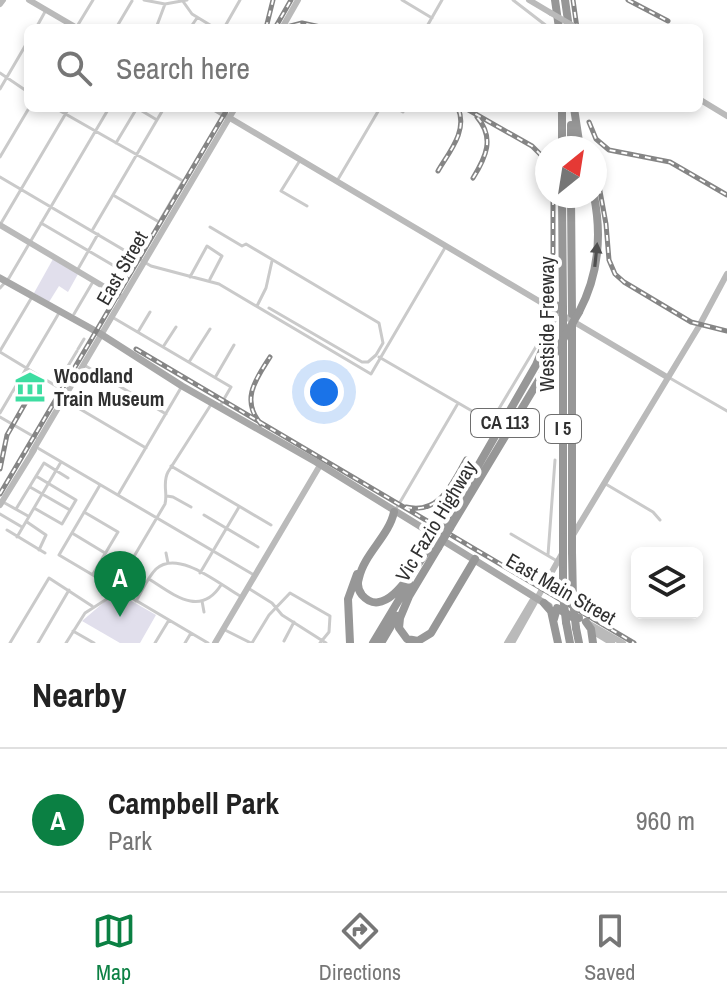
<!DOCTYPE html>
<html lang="en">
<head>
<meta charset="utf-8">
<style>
	:root { --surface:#fff; --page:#f6f6f6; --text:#222; --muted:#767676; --line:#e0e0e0; --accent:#0b8043 }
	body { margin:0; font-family:"Archivo Narrow",sans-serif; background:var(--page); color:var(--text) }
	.controls { position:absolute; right:24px; bottom:24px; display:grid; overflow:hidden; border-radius:12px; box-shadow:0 4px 12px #0003 }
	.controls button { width:72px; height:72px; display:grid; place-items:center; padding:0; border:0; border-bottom:2px solid var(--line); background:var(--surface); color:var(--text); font:40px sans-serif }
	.compass { position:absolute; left:535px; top:136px; width:72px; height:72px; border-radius:50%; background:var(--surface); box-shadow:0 4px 12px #0003; rotate:30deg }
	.you { position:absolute; left:324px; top:392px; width:28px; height:28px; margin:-20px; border:6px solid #fff; border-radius:50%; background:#1a73e8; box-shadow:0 0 0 12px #1a73e833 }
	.badge { display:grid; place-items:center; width:52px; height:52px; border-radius:50%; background:var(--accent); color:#fff; font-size:26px; font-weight:700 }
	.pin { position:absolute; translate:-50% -66px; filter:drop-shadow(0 2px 4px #0008) }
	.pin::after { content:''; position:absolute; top:42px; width:28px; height:24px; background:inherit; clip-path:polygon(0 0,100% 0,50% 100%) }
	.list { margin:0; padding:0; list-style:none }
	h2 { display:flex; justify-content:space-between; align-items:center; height:104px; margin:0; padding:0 32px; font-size:34px }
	h2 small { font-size:26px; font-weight:400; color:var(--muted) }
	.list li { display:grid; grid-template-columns:52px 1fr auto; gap:24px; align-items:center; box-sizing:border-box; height:144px; padding:0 32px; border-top:2px solid var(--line) }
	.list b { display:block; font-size:30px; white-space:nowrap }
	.list p { margin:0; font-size:26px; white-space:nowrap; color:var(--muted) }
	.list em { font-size:26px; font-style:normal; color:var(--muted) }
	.icon { flex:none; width:44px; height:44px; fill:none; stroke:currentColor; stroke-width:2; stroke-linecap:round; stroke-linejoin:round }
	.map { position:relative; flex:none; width:727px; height:643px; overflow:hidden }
	.search { position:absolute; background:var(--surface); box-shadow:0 4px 12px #0003; left:24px; right:24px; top:24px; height:88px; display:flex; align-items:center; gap:20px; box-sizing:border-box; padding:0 28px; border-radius:12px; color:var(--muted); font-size:30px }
	.sheet { height:248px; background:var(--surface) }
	nav { display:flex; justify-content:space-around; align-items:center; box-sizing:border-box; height:112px; border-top:2px solid var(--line); background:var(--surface); font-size:22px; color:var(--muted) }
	nav a { display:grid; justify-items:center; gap:4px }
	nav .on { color:var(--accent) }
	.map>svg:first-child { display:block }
</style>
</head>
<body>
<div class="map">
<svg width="727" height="643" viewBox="0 0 727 643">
	<rect width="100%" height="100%" fill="#fff"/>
	<path fill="#e1dfec" d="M 53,259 L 78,274 L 68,292 L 59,286 L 49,302 L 34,293 Z
		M 116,592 L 156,615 L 140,643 L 120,643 L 82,621 Z"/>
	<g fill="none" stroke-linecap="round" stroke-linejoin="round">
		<path stroke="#cacaca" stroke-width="3" d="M 144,0 L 165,4 L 187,0
			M 182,0 L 192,14 L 215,28
			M 402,0 L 432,18
			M 513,0 L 548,27
			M 36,28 L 46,10
			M 76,28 L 93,0
			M 116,28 L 132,1
			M 156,28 L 165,4
			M 190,28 L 197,18
			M 224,28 L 240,0
			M 426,28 L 442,0
			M 0,73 L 28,92
			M 0,89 L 28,41
			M 55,108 L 183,181 L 159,222 L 113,195
			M 137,108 L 157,120
			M 396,108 L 403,112
			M 116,143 L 137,108
			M 0,157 L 29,108
			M 299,162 L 281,191 L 307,206
			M 0,177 L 151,266 L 219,284 L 371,374 L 446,246
			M 337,181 L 380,108
			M 41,223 L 116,267
			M 0,225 L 69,108
			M 210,227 L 242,246 L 246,244 L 379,323 L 383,343 L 376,355 L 368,362 L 362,362 L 269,308
			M 93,229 L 164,108
			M 78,269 L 98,234
			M 190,277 L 207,246 L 222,256 L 210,279
			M 0,288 L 9,278 L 109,108
			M 257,306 L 266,288 L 272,261
			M 74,314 L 94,280
			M 112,317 L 231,387 L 220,406
			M 138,332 L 150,312
			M 163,347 L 176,327
			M 78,349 L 84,339
			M 0,351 L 32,297
			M 0,352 L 56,386 L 77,351
			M 379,357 L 491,422 L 540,340
			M 189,362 L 210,329
			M 84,365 L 166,414
			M 216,376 L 234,345
			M 668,377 L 727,411
			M 63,399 L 146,448
			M 0,413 L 59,313
			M 0,417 L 38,439
			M 36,447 L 254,575
			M 171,466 L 271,525
			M 604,483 L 653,512 L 660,520
			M 100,485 L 59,555 L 208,643
			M 30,487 L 70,510
			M 118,495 L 182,386
			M 167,496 L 173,497 L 191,507
			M 3,502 L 28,516
			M 34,508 L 62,524 L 76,500 L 36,476
			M 16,509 L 44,463 L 68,478
			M 396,509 L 457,405
			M 84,512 L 118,532 L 93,574
			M 0,514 L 22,527
			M 204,515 L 258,547
			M 27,522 L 46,535 L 39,550
			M 7,530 L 45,553
			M 72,533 L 105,553
			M 511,534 L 557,561
			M 17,537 L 61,462
			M 166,553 L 168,563
			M 548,555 L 555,460
			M 200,573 L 239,507
			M 149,579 C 173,594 200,618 221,585
			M 248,588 L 272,603 L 282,615 L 326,643
			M 136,601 C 142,591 148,577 156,569 C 178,549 219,584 240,596
			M 202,601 L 204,612
			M 223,629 L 251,643
			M 73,631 L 94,643
			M 284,641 L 294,622
			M 10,643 L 49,578 L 92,606
			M 38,643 L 69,590
			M 66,643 L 85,613 L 110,597 L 165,504 C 168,493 162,483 168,472 L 212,403
			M 155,643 L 169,620
			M 185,643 L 191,633
			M 252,643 L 269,615 L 290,593 L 330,616 L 329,632 L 320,643"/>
		<path stroke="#bababa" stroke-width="6" d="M 29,0 L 77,28
			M 529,0 L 551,13
			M 0,4 L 3,0
			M 282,28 L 298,0
			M 699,99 L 727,116
			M 213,108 L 667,377
			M 0,225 L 123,298
			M 32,452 L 235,108
			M 0,505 L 34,450
			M 573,535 L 698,328 L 727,274
			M 588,623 L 623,643
			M 592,631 L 612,643
			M 215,643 L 319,467
			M 507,643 L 532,601 L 536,598
			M 512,643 L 563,552"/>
		<path stroke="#a8a8a8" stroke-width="7" d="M 0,278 L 99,333 L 182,386 L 316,462 L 549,606"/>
		<path stroke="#979797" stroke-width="8" d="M 555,0 L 559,28
			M 565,0 L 569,28
			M 574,108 L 580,148
			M 571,125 L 571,148
			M 562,148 L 562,108
			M 562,196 L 563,309
			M 571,196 L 572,314
			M 579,312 C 598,276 602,236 594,196
			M 563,320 L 563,537
			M 572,325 L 572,523
			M 394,512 C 389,536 364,554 359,578 C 357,584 358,590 362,595 C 387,624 419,560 432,544
			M 444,525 L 536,365 L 547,339 L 554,315
			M 450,528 L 557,350
			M 572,552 L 573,600
			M 563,564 L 563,595
			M 410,594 L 400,618 L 399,628 L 407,639 L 418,641 L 431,633 L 475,559
			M 408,598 L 438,548
			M 544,603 L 551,611 L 558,643
			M 554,619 L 557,608 L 574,618 L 579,618
			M 566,622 L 570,643
			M 586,622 L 591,629 L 593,643
			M 576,628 L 579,643
			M 350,643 L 348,599 L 357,574
			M 373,643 L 409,583
			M 381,643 L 397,616"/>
		<g stroke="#858585" stroke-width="5">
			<path id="rail" d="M 573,0 L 577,28
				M 628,0 L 668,21
				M 266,28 L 273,0
				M 275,28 L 291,0
				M 283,28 L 302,23 L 325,28
				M 465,108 L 532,146 L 547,161
				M 589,122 L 596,139 L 609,150 L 670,162 L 727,195
				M 595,164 L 606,224 L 609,260 L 615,274 L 624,282 L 691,322 L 727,331
				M 438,171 C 449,152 468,131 458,108
				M 473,178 C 486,157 495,138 477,117
				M 553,253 L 553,196
				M 136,349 L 634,643
				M 261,424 C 240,400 256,379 270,357
				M 0,469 L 7,435 L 38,381
				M 0,494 L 228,108
				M 406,507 C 440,515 452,483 466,459"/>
		</g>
		<use href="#rail" stroke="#fff" stroke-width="2" stroke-dasharray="6" stroke-linecap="butt"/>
		<path stroke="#bababa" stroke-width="6" d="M 551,13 L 577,28"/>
		<path stroke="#979797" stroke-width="8" d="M 554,315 L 556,305
			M 563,320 L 563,309
			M 557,350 L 579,312
			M 572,523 L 572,552
			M 432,544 L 444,525
			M 438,548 L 450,528
			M 563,564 L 563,537
			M 563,595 L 566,622
			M 573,600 L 576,628"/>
	</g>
	<defs><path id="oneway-solid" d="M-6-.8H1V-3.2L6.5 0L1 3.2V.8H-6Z" transform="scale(2)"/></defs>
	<use fill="#4f4f4f" href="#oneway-solid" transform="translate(596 255) rotate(-84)"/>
	<defs>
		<g id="museum-bare" transform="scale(2.4)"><path d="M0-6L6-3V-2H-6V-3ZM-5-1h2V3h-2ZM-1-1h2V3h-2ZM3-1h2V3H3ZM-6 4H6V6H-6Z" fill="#3ddda1" stroke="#fff" stroke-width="2.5" paint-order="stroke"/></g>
	</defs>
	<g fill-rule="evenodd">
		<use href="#museum-bare" x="30" y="387"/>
	</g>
	<g text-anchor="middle" stroke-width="8" stroke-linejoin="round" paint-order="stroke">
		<g fill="#fff" stroke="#6e6e6e" stroke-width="2">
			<rect x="471" y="409" width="68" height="28" rx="6"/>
			<rect x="545" y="415" width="36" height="28" rx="6"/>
		</g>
		<g font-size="18" font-weight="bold" fill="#303030">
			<text x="505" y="429">CA 113</text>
			<text x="563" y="435">I 5</text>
		</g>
		<g font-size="20" fill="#303030" stroke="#fff">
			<text transform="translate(122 268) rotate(-60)" y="7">East Street</text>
			<text transform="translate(547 324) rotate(-90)" y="7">Westside Freeway</text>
			<text transform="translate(436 521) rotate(-59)" y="7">Vic Fazio Highway</text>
			<text transform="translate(561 589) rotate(30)" y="7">East Main Street</text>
		</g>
		<g font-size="20" font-weight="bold" fill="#303030" stroke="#fff" text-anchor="start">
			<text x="54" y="383">Woodland<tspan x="54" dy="23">Train Museum</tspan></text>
		</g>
	</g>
</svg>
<div class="controls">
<button><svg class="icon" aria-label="layers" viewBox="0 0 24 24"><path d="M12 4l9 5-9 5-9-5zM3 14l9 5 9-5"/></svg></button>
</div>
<svg class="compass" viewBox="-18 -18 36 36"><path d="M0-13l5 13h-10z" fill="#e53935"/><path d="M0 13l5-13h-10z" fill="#767676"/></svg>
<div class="you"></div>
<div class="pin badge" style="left:120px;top:617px">A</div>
<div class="search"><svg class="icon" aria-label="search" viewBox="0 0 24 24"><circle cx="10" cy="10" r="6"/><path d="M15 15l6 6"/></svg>Search here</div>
</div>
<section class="sheet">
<h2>Nearby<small></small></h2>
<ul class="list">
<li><span class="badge">A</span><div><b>Campbell Park</b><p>Park</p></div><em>960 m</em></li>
</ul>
</section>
<nav>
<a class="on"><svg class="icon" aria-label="map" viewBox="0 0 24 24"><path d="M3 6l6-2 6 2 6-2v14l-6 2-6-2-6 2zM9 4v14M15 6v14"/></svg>Map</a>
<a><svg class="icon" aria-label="directions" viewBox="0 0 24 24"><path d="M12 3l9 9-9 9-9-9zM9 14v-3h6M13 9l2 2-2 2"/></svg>Directions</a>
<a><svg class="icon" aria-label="saved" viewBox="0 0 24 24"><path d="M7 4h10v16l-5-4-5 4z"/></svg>Saved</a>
</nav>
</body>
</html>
